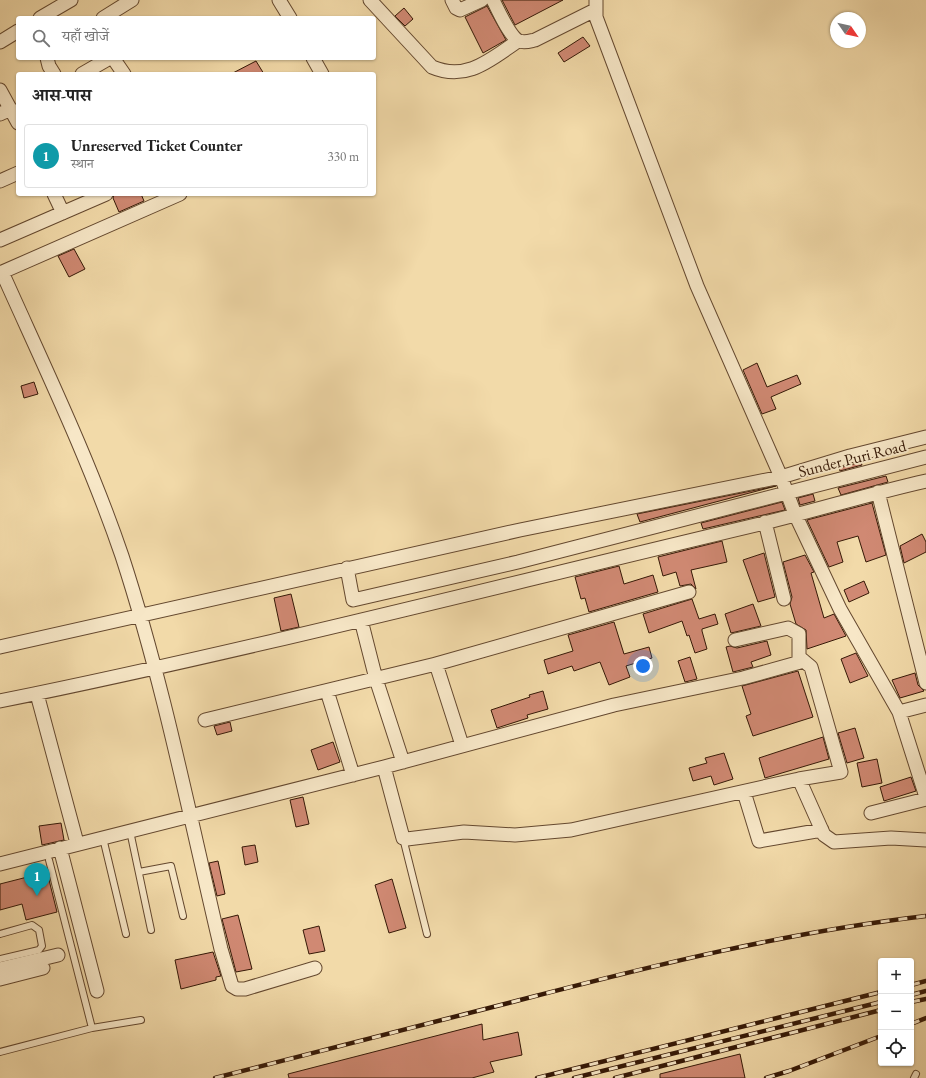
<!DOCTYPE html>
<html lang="hi">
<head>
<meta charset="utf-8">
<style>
	:root { --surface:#fff; --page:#f6f6f6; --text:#222; --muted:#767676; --line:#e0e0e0; --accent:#8f2418 }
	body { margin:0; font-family:"EB Garamond","Noto Serif Devanagari",serif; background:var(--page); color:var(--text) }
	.controls { position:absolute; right:12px; bottom:12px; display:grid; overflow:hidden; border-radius:4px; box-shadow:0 1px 3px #0004 }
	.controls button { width:36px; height:36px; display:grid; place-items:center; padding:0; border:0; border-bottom:1px solid var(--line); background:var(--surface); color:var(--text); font:20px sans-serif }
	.compass { position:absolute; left:830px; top:12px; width:36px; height:36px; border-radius:50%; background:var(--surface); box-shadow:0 1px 3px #0004; rotate:124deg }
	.you { position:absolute; left:643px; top:666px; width:14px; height:14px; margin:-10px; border:3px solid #fff; border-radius:50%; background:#1a73e8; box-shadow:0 0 0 6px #1a73e833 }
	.badge { display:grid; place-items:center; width:26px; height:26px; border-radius:50%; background:var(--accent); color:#fff; font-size:13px; font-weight:700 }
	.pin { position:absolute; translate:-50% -33px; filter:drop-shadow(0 1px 2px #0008) }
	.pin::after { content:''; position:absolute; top:21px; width:14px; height:12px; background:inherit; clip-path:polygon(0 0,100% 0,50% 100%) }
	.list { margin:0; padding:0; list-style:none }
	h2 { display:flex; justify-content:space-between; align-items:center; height:52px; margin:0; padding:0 16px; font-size:17px }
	h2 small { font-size:13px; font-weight:400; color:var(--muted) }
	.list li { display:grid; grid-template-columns:26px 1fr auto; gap:12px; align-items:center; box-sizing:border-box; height:64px; margin:0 8px 8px; padding:0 8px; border:1px solid var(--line); border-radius:4px }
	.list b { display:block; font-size:15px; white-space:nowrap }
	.list p { margin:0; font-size:13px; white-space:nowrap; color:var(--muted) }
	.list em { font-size:13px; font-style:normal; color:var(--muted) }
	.icon { flex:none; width:22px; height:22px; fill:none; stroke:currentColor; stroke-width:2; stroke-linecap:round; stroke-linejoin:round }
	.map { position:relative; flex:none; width:926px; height:1078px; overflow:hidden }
	.search { position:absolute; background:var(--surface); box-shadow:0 1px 3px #0004; left:16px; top:16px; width:360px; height:44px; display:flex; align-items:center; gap:10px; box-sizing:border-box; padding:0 14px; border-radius:4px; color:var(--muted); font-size:15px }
	.panel { position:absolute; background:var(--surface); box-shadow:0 1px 3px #0004; left:16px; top:72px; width:360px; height:124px; border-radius:4px }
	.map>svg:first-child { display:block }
</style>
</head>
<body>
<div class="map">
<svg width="926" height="1078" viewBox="0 0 926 1078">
	<rect width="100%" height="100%" fill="#f2daa9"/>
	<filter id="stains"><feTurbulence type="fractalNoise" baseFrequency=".005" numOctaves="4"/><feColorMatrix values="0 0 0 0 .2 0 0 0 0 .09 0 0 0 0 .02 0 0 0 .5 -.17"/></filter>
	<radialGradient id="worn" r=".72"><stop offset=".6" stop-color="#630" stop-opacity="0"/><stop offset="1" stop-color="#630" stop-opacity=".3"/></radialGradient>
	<path fill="#d08973" stroke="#351806" d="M 502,0 L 563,0 L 515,25 Z
		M 487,6 L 506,40 L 483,53 L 465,17 Z
		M 404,8 L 413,19 L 405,26 L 395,16 Z
		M 583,37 L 590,46 L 564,62 L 558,53 Z
		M 256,61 L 264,74 L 231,74 Z
		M 114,194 L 141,194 L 144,201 L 119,212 L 113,198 Z
		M 74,249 L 85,269 L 69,277 L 58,256 Z
		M 757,363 L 767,387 L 797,375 L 801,384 L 771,397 L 776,409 L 762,414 L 743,370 Z
		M 34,382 L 38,394 L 24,398 L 21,386 Z
		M 861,462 L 862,465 L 840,471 L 839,468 Z
		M 886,476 L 888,482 L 841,495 L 838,488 Z
		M 776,486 L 640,522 L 637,514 Z
		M 813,494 L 815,501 L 800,505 L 798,498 Z
		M 782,502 L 785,510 L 703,529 L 701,523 Z
		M 872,503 L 886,555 L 866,562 L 858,536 L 837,542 L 843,562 L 829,567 L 807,520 Z
		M 922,534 L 926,542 L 926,552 L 904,563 L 900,546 Z
		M 722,541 L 727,562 L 691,570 L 696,589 L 691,584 L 680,586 L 676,572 L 663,576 L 658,557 Z
		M 764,553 L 775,597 L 758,602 L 743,560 Z
		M 805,555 L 814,572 L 811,573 L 824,618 L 834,614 L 846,636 L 807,649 L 806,630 L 796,624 L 790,604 L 792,597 L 783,562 Z
		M 619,566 L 624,584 L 653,575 L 658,592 L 589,612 L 585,598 L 581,599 L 575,577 Z
		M 864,581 L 869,593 L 849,602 L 844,590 Z
		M 291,594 L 299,627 L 281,631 L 274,598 Z
		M 692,599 L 699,619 L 715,614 L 718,624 L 702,629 L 702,631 L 707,649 L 695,653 L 689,635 L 687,636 L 682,621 L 649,633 L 643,614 Z
		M 753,604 L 761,626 L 731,633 L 725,614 Z
		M 614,622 L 624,654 L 649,647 L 652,658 L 626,666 L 630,677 L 609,685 L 600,662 L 574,671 L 572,666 L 548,674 L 544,660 L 573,651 L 568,635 Z
		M 767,641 L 771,655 L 751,662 L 753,667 L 733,672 L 726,647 L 730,646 L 737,648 Z
		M 856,653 L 868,676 L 850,683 L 841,659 Z
		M 690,657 L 697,679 L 685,682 L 678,661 Z
		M 798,671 L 813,717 L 753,736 L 746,716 L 751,714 L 742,686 Z
		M 915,673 L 918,685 L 924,691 L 900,698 L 892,680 Z
		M 543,691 L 548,709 L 527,715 L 528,718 L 497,728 L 491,710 L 530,697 L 529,695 Z
		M 230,722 L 232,731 L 217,735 L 214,726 Z
		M 855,728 L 864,758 L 847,763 L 838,733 Z
		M 823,737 L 829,759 L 765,778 L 759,758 Z
		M 333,742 L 340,762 L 318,770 L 311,750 Z
		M 724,753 L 733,779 L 714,785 L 711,776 L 693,781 L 689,768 L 707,763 L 705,758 Z
		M 877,759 L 882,783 L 862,787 L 857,763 Z
		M 911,777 L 916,791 L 884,801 L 880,787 Z
		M 303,797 L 309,824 L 296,827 L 290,800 Z
		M 61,823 L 64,840 L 42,845 L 39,826 Z
		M 255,845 L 258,862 L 245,865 L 242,847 Z
		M 218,861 L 225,894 L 217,896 L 209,863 Z
		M 47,872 L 57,912 L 26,920 L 22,904 L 0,910 L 0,884 Z
		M 392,879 L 406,928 L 389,933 L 375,885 Z
		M 238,915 L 252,969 L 236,972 L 222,919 Z
		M 319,926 L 325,951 L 309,954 L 303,930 Z
		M 213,952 L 221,976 L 216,977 L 216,980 L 181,989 L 175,960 Z
		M 482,1024 L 483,1040 L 518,1032 L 522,1055 L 490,1062 L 494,1072 L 472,1078 L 289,1078 L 288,1074 Z
		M 740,1054 L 745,1078 L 660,1078 L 660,1074 Z"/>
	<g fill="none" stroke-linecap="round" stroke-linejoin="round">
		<g stroke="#64482f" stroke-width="8">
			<path id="lane" d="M 130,831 L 151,930
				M 103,838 L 126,934
				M 403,838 L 427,934
				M 49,860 L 92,1028
				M 139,872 L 171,866 L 183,916
				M 0,934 L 32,925 L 39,930 L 42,946 L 39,950 L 0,959
				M 0,1052 L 92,1028 L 141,1020
				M 914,1078 L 916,1074"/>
		</g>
		<g stroke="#64482f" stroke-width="15">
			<path id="street" d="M 279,0 L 290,18
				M 370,0 L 432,67 C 467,82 491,59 518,41
				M 452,0 L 456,8 L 460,10 L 482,0
				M 493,0 C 498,10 510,37 519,41 C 525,43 530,41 535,40 L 595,10
				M 596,0 L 596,17 L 697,286 L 781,477 L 795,514 L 840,609 L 899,712 L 926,797
				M 40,18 L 71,0
				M 103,18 L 132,0
				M 0,42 L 18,31
				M 47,58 L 49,66 L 54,74
				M 313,58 L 322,74
				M 82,74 L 108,59 L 113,58 L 124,74
				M 0,90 L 18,123
				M 0,114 L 11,109
				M 0,181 L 18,173
				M 54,194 L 63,213
				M 0,240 L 106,194
				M 2,272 C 44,366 89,459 122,556 C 164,685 190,818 221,949 L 232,986 L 237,989 L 245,989 L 315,968
				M 0,273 L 180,194
				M 878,492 L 926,683
				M 765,522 L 784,599
				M 347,568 L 353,600 L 518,562 L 926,457
				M 361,620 L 376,679 L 403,762
				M 0,647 L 520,530 L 781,477 L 850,456 L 926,437
				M 436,664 L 462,745
				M 327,691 L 353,775
				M 37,694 L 77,843
				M 0,701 C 256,649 510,583 764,523 C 818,510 872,493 926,481
				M 899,712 L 926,705
				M 205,720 L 436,664 L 689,592
				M 384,767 L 403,838 L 407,839 L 464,832 L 515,835 L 571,830 L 799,779 L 841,772 L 811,667 L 799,657 L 799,634 L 788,628 L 735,640
				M 799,779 L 824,835 L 834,842 L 891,838 L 926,840
				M 744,792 L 759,841 L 822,830
				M 871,813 L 926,799
				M 60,848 L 97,991
				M 0,864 L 384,767 L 614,705 L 743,678 L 804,661
				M 0,969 L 58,955
				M 0,979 L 43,968"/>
		</g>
		<use href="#lane" stroke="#f7e7c7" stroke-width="6"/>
		<use href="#street" stroke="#f7e7c7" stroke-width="13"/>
		<g stroke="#351806" stroke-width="4.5">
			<path id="rail" d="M 911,985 L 926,981
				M 911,995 L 926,991
				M 911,1002 L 926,999
				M 911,1024 L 926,1018
				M 215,1078 C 317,1052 419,1026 520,1000 C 655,965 788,932 926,916
				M 537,1078 L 881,992
				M 574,1078 L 881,1002
				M 615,1078 L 881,1010
				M 766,1078 L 789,1071 L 881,1036"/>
		</g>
		<use href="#rail" stroke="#f7e7c7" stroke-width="3" stroke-dasharray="9" stroke-linecap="butt"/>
	</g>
	<g text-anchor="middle" stroke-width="4" stroke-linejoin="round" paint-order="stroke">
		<g font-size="16" fill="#351806" stroke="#f7e7c7">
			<text transform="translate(852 458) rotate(-14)" y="6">Sunder Puri Road</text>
		</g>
	</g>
	<rect width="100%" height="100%" filter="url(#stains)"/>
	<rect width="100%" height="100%" fill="url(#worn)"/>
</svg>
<div class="controls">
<button>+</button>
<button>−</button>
<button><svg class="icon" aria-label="locate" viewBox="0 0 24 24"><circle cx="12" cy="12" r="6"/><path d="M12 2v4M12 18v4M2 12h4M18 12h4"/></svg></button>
</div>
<svg class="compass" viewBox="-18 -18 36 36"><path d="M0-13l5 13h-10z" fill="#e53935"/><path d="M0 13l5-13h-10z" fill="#767676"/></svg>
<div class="you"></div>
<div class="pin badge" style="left:37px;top:896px;background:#0f9aa8">1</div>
<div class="search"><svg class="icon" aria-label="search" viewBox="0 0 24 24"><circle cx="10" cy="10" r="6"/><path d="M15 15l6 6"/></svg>यहाँ खोजें</div>
<section class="panel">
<h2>आस-पास<small></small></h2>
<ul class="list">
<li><span class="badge" style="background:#0f9aa8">1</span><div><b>Unreserved Ticket Counter</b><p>स्थान</p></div><em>330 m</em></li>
</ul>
</section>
</div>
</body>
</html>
